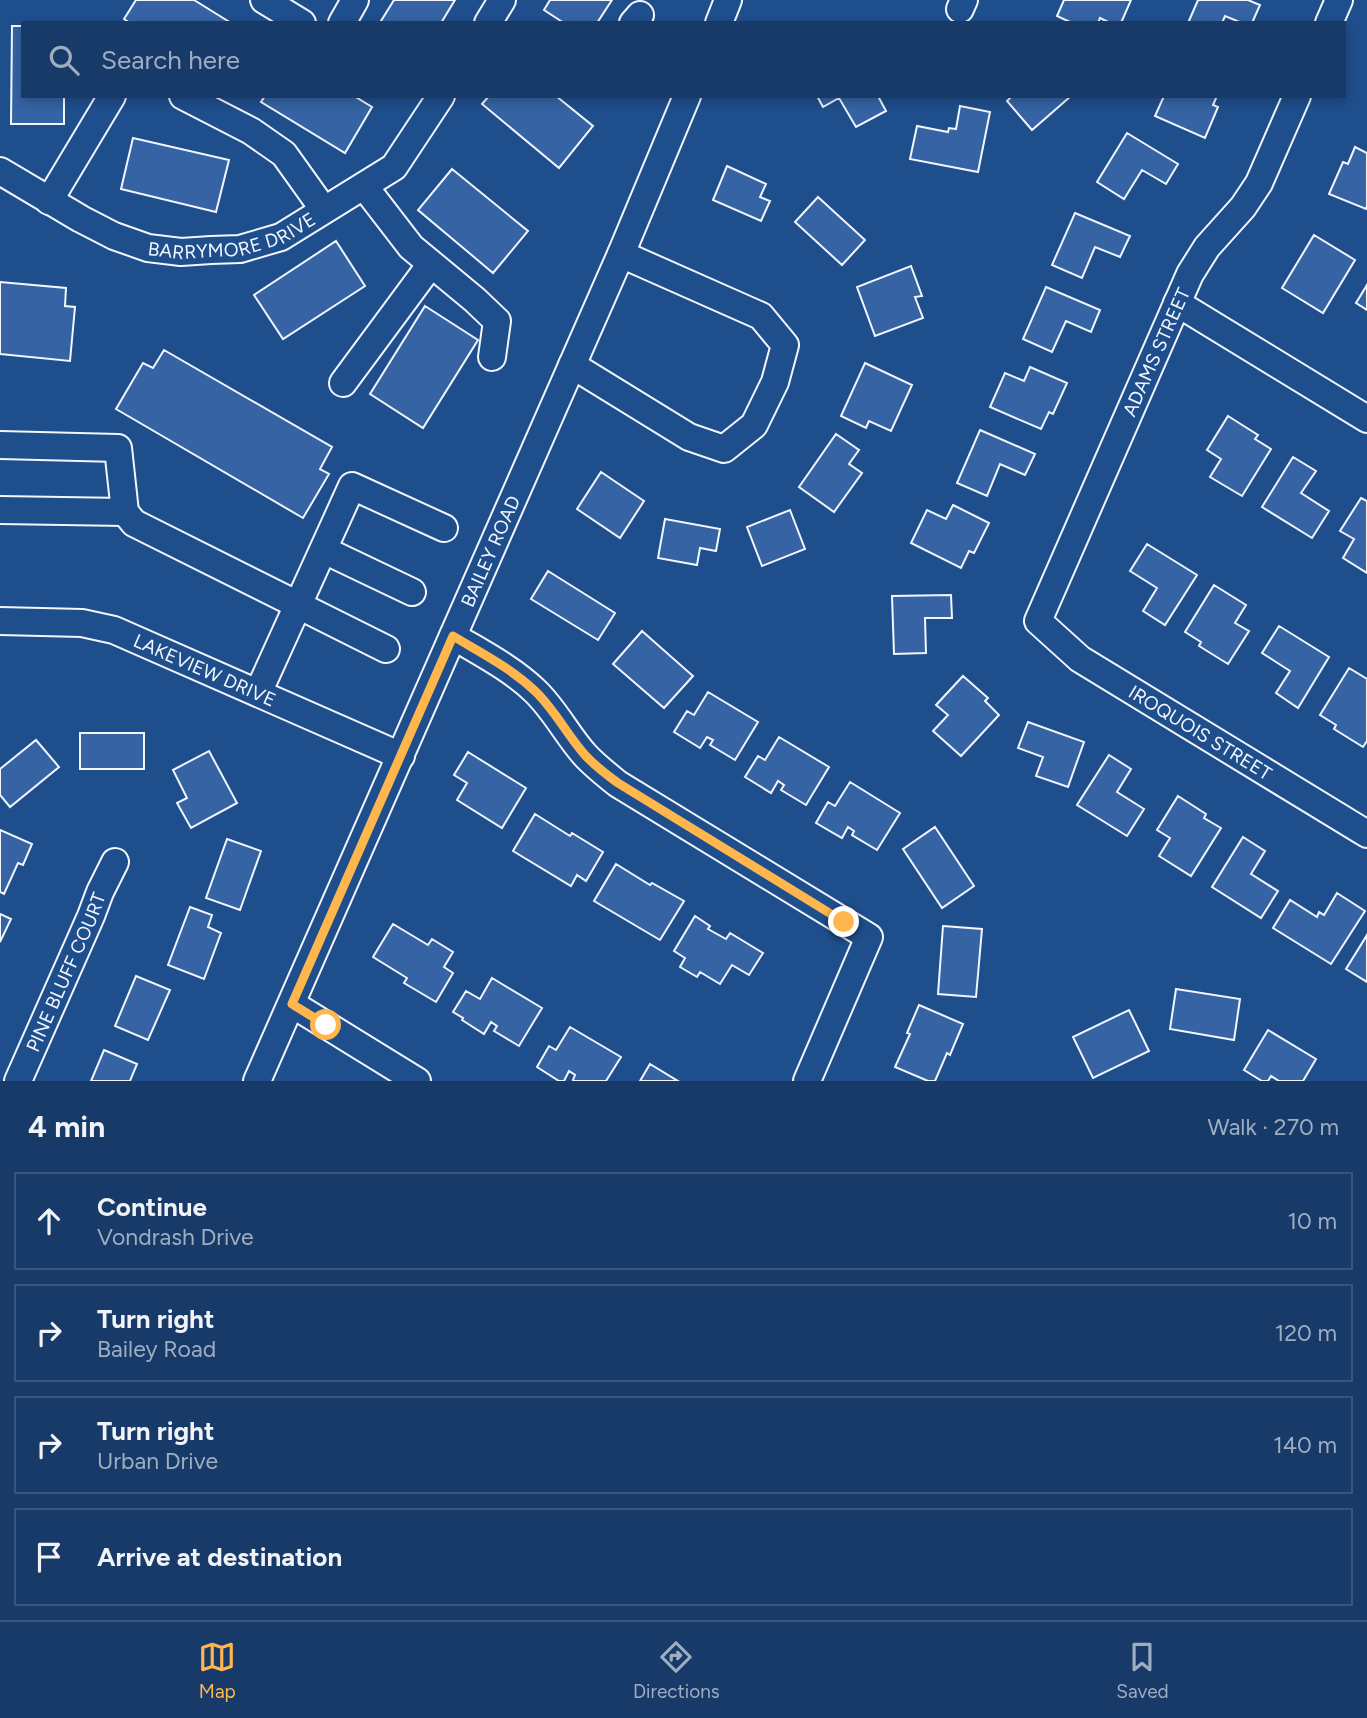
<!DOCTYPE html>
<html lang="en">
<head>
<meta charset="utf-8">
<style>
	:root { --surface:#173a69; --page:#20416f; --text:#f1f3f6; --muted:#9eadc0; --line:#36547d; --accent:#ffb74d }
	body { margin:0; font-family:Figtree,sans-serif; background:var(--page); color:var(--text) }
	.stop { position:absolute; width:21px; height:21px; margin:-16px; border:5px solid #ffb74d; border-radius:50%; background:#fff }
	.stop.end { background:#ffb74d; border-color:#fff; box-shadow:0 2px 7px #0008 }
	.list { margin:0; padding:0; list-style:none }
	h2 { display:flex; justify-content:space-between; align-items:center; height:91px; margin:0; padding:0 28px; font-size:30px }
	h2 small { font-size:23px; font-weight:400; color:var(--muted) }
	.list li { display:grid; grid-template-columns:46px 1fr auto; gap:21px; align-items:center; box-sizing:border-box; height:98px; margin:0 14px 14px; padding:0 14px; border:2px solid var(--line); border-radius:0px }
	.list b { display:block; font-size:26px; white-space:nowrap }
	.list p { margin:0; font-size:23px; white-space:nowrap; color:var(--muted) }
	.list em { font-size:23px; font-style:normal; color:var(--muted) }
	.icon { flex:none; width:38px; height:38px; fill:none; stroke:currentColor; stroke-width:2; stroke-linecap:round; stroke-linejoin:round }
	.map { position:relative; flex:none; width:1367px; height:1081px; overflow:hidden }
	.search { position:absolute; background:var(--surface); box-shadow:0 4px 10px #0003; left:21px; right:21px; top:21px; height:77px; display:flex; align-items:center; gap:18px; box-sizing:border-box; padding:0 24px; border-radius:0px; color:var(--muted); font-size:26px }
	.sheet { height:539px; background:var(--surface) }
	nav { display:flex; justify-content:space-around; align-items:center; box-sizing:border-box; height:98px; border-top:2px solid var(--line); background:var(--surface); font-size:19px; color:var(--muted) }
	nav a { display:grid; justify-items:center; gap:4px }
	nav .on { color:var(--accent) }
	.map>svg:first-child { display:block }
</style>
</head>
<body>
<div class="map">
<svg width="1367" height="1081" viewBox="0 0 1367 1081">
	<rect width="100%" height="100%" fill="#1f4e8c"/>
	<path fill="#3563a3" stroke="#f2f6ff" stroke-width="2" d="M 136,0 L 194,0 L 231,23 L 130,23 L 124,19 Z
		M 394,0 L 455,0 L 441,23 L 384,23 L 381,21 Z
		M 550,0 L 612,0 L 597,23 L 564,23 L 544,10 Z
		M 1064,0 L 1131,0 L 1121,23 L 1110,23 L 1100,18 L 1098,23 L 1072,23 L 1057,16 Z
		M 1198,0 L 1248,0 L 1260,5 L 1252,23 L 1242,23 L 1225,16 L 1222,23 L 1188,23 Z
		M 12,26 L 23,26 L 23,96 L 64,96 L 64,124 L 11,124 Z
		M 265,96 L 354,96 L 372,107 L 345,153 L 261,102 Z
		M 489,96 L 556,96 L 593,126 L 559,168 L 482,104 Z
		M 817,96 L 878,96 L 886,111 L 856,127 L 839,98 L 823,107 Z
		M 1012,96 L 1071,96 L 1032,130 L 1007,101 Z
		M 1164,96 L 1217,96 L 1213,105 L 1218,107 L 1205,138 L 1155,116 Z
		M 960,106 L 990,112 L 978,172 L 910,159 L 917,126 L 948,132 L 949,128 L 956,129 Z
		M 1127,133 L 1178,164 L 1166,184 L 1142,170 L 1124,199 L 1097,182 Z
		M 133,138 L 229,160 L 216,212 L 121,189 Z
		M 1355,147 L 1367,153 L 1367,206 L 1366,209 L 1329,194 L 1343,162 L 1348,164 Z
		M 727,166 L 766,184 L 760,197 L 770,201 L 761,221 L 713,200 Z
		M 452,169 L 528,231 L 493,273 L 418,210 Z
		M 818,197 L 865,240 L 842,265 L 795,222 Z
		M 1075,213 L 1130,236 L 1120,257 L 1095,247 L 1082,278 L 1052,265 Z
		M 1314,235 L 1355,260 L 1323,313 L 1282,288 Z
		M 336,241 L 365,286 L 283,339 L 254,295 Z
		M 911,266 L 922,296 L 915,297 L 923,318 L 875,336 L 857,287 Z
		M 0,282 L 66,288 L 65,306 L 75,307 L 70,361 L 0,354 Z
		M 1367,285 L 1367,310 L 1356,303 Z
		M 1046,287 L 1100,310 L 1091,332 L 1066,321 L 1052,352 L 1023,339 Z
		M 425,306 L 478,340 L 423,428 L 370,394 Z
		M 164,350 L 332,447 L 320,469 L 329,474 L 303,518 L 116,409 L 143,363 L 153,368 Z
		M 865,363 L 912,385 L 891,431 L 869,421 L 866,428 L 841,416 Z
		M 1030,367 L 1067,383 L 1053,414 L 1049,412 L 1041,429 L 990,407 L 1005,373 L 1024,381 Z
		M 1228,416 L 1258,435 L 1255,439 L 1271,449 L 1242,496 L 1210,477 L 1221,459 L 1207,450 Z
		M 980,430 L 1035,454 L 1025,475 L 1000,464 L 987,496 L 957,483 Z
		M 836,434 L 859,450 L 849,464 L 862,473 L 834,512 L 799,487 Z
		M 1293,457 L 1316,471 L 1301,493 L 1329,511 L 1312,538 L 1262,507 Z
		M 601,472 L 644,501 L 620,538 L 577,509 Z
		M 1361,498 L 1367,501 L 1367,573 L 1343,558 L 1354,539 L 1340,531 Z
		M 953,505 L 989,523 L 974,553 L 969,551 L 961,568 L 911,543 L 927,510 L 946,519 Z
		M 790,510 L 805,549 L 762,566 L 747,527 Z
		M 665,519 L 720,529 L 716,551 L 700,548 L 697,565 L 658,558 Z
		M 1147,544 L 1197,575 L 1165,625 L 1143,611 L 1157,588 L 1130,571 Z
		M 548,571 L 615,613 L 598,640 L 531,599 Z
		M 1214,585 L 1246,605 L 1235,623 L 1249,631 L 1228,664 L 1199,646 L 1201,642 L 1185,632 Z
		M 951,595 L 952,618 L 925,618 L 926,653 L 894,654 L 892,596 Z
		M 1279,626 L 1329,657 L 1298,708 L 1276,693 L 1290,671 L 1262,653 Z
		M 642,631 L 693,676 L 664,708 L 613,664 Z
		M 1349,668 L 1367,679 L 1367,741 L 1363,747 L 1334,729 L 1336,725 L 1320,715 Z
		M 963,676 L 988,698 L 985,701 L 999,715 L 961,756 L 933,731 L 948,715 L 936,705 Z
		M 708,692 L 758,722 L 735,760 L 710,745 L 713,740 L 707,737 L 700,748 L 674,732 L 687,711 L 694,715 Z
		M 1028,722 L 1084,742 L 1068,787 L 1036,776 L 1043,757 L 1018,748 Z
		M 80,733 L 144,733 L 144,769 L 80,769 Z
		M 779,737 L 829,767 L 806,805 L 781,790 L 784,785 L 778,781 L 771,793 L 745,777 L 758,756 L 765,760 Z
		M 36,740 L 59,767 L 10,807 L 0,795 L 0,769 Z
		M 209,751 L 237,803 L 191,828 L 177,803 L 187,798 L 173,770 Z
		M 468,752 L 526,788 L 502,828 L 457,800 L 467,783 L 454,775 Z
		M 1109,755 L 1131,769 L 1117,792 L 1144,809 L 1127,836 L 1077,805 Z
		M 850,782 L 900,813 L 877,850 L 852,835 L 854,831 L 848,827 L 842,838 L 816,823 L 828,802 L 835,806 Z
		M 1178,796 L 1206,814 L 1204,818 L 1221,828 L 1191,876 L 1159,856 L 1170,838 L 1157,830 Z
		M 535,814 L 570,836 L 572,833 L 603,852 L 586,881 L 577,875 L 571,886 L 513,851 Z
		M 935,827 L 974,886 L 942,908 L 903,849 Z
		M 0,830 L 32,844 L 23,865 L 18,863 L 4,894 L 0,892 Z
		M 1243,837 L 1265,851 L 1251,874 L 1278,891 L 1261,918 L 1212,887 Z
		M 227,839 L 261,851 L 240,910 L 206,898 Z
		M 616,864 L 650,885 L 652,883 L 684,901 L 660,940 L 594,901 Z
		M 1337,893 L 1365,911 L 1331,964 L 1273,928 L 1290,900 L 1317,917 L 1319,912 L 1324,915 Z
		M 190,907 L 212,915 L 208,927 L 221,933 L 204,979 L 168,965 Z
		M 0,914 L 11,919 L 0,942 Z
		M 695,916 L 710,926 L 708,929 L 726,939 L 730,933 L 763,953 L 749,975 L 732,965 L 720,984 L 700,972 L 697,977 L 680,967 L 685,958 L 674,951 Z
		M 393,924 L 428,945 L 432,939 L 453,952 L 444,967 L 453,973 L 436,1002 L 404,983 L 407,978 L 373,957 Z
		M 943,926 L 982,929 L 976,997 L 938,994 Z
		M 1367,935 L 1367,982 L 1346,969 Z
		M 136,976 L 170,990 L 148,1040 L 115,1026 Z
		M 492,978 L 542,1008 L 519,1046 L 494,1031 L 497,1026 L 491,1022 L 484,1034 L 462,1020 L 463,1018 L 453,1012 L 466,991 L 480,999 Z
		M 1176,989 L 1240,999 L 1234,1040 L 1170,1029 Z
		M 919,1005 L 963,1024 L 950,1055 L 947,1053 L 935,1081 L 928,1081 L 895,1067 L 910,1034 L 907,1033 Z
		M 1129,1010 L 1149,1051 L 1093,1078 L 1073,1037 Z
		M 570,1027 L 621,1057 L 606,1081 L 574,1081 L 573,1080 L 575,1075 L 569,1071 L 564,1081 L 559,1081 L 537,1067 L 549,1046 L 556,1050 Z
		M 1268,1030 L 1316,1059 L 1303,1081 L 1279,1081 L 1271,1076 L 1268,1081 L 1262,1081 L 1244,1070 Z
		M 104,1050 L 137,1064 L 130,1081 L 91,1081 Z
		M 650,1064 L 678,1081 L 640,1081 Z"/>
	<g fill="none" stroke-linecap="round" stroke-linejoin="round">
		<g stroke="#f2f6ff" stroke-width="30">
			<g id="minor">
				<path d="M 264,0 L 302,23"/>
				<path d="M 960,9 L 964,0"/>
				<path d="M 342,23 L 355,0"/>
				<path d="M 488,23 L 502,0"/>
				<path d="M 633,23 L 640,15"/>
				<path d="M 719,23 L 728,0"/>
				<path d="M 1329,23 L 1339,0"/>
				<path d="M 183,96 L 251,131 L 284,154 L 324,210"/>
				<path id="s1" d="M 1297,96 L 1259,183 L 1243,207 L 1207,247 L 1190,274 L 1038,621 L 1080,659 L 1367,834"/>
				<path id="s2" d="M 0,171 L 81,219 L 114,236 L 148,248 L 181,252 L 211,250 L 240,249 L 281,237 L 394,167 L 441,96"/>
				<path d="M 364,186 L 411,247 L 475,300 L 497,321 L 492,357"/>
				<path d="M 49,201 L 112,96"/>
				<path d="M 1177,303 L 1367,419"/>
				<path d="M 572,365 L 689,437 L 724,449 L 754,425 L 775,382 L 785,345 L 761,316 L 621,254"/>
				<path d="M 343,383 L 431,264"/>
				<path d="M 0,445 L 118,448 L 125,512 L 134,523 L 386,649"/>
				<path d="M 0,510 L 125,512"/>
				<path d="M 324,550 L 412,592"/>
				<path id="s3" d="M 0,621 L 82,623 L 114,630 L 401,756"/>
				<path d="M 453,636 C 481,653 511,668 535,691 C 555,710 567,735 585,755 C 595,766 607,775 618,784 L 869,937 L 807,1081"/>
				<path d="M 258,693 L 352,486 L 444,528"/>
				<path d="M 292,1004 L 417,1081"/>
				<path id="s4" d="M 18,1081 L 91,916 L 100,892 L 115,862"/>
				<path id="s5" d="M 257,1081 L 621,254 L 687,96"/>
			</g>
		</g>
		<use href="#minor" stroke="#1f4e8c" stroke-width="26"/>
	</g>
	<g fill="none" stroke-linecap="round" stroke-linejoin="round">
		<path stroke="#ffb74d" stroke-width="9" d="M 326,1025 L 292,1004 L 453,636 C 481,653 511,668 535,691 C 555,710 567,735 585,755 C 595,766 607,775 618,783 L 844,922"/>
	</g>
	<g text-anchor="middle" stroke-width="5" stroke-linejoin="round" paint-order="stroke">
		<g font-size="19" fill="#f2f6ff" stroke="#1f4e8c">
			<text dy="7" stroke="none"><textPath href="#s2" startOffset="254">BARRYMORE DRIVE</textPath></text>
			<text transform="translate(1156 352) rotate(-66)" y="7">ADAMS STREET</text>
			<text dy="7" stroke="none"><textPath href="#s5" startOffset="579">BAILEY ROAD</textPath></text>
			<text dy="7" stroke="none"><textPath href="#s3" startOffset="214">LAKEVIEW DRIVE</textPath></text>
			<text dy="7" stroke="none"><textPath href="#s1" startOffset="786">IROQUOIS STREET</textPath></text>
			<text dy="7" stroke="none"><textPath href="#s4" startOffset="119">PINE BLUFF COURT</textPath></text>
		</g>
	</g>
</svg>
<div class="stop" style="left:326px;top:1025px"></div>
<div class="stop end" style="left:844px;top:922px"></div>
<div class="search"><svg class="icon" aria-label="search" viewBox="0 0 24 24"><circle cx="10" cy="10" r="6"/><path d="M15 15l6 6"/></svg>Search here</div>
</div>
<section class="sheet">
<h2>4 min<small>Walk · 270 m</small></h2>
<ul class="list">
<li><svg class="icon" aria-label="ahead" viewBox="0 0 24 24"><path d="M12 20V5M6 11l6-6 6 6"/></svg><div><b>Continue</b><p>Vondrash Drive</p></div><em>10 m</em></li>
<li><svg class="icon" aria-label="right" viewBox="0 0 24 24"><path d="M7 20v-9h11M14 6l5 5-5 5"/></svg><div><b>Turn right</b><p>Bailey Road</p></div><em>120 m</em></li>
<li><svg class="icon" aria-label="right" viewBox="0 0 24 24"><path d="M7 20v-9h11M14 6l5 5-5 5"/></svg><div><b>Turn right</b><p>Urban Drive</p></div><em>140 m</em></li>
<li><svg class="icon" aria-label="arrive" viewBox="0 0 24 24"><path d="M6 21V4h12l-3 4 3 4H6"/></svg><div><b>Arrive at destination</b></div></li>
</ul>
</section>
<nav>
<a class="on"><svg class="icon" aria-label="map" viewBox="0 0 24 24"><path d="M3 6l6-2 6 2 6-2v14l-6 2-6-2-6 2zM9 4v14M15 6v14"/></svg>Map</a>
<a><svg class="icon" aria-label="directions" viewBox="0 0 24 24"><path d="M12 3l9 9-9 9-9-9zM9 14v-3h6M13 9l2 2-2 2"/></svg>Directions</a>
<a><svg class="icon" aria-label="saved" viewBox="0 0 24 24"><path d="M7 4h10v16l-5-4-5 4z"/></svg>Saved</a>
</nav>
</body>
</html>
